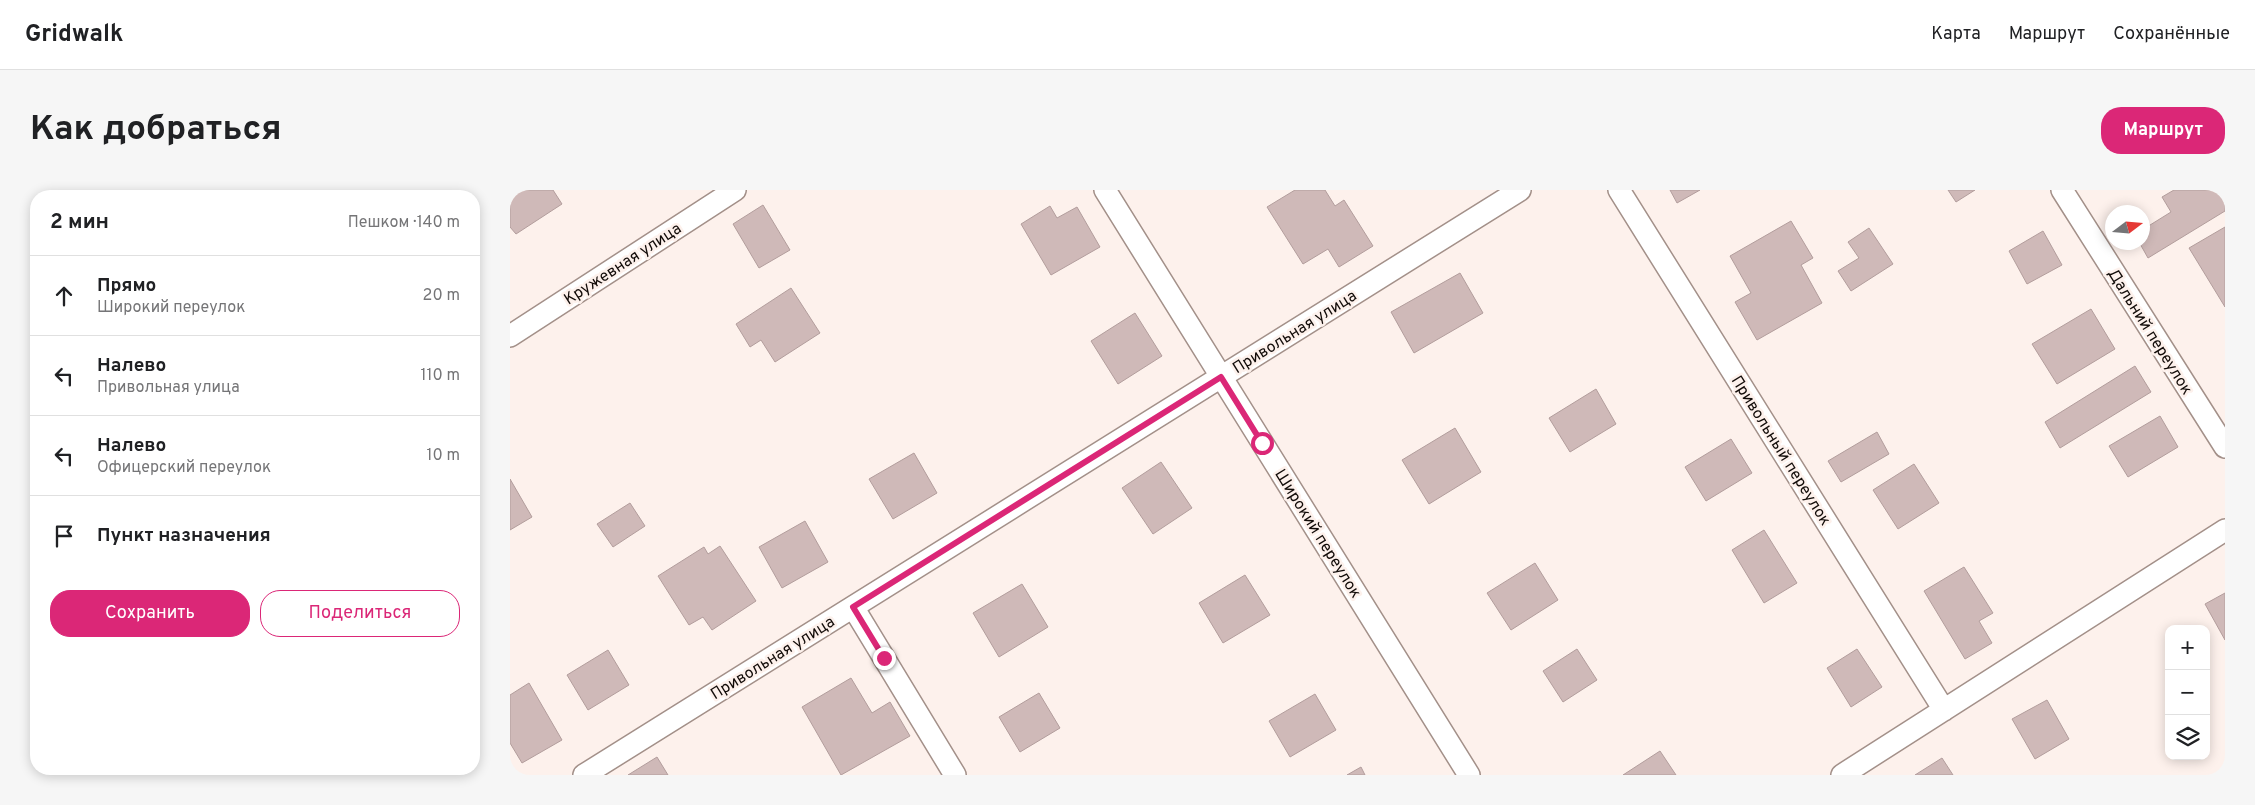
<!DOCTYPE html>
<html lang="ru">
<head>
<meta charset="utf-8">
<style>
	:root { --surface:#fff; --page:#f6f6f6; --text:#202124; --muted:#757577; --line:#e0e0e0; --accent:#db2777 }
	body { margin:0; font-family:Overpass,sans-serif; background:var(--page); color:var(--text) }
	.controls { position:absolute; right:15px; bottom:15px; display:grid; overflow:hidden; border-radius:10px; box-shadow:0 2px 12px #0003 }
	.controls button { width:45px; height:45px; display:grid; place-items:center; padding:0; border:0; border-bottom:1px solid var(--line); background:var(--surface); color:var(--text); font:25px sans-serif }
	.compass { position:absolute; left:1595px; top:15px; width:45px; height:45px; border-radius:50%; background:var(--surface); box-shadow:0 2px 12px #0003; rotate:74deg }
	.stop { position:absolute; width:15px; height:15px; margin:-11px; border:4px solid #db2777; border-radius:50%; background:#fff }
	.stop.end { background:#db2777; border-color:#fff; box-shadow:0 1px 5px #0008 }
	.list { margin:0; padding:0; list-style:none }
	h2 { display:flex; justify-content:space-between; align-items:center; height:65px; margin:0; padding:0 20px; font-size:21px }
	h2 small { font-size:16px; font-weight:400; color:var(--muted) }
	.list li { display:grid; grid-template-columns:32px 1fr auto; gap:15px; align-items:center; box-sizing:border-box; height:80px; padding:0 20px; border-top:1px solid var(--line) }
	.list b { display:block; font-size:19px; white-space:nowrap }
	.list p { margin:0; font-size:16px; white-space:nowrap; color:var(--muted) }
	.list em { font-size:16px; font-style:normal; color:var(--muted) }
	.actions { display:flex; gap:10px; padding:15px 20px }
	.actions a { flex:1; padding:11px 0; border:1px solid var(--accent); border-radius:20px; text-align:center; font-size:18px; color:var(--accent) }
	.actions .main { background:var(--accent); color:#fff }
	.icon { flex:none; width:28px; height:28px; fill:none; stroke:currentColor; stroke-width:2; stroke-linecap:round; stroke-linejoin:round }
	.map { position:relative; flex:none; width:1715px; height:585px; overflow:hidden; border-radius:20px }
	header { display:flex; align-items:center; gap:30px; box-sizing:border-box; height:70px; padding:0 25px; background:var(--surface); border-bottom:1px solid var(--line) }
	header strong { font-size:24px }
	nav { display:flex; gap:28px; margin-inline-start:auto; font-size:18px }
	.intro { display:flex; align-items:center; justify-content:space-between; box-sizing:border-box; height:120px; padding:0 30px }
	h1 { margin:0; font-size:35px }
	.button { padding:12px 22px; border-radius:20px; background:var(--accent); color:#fff; font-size:18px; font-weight:700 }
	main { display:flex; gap:30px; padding:0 30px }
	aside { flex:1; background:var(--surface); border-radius:20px; box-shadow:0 2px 12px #0003 }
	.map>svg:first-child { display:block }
</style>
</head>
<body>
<header>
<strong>Gridwalk</strong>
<nav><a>Карта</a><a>Маршрут</a><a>Сохранённые</a></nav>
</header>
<div class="intro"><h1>Как добраться</h1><a class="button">Маршрут</a></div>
<main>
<aside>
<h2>2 мин<small>Пешком · 140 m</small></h2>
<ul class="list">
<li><svg class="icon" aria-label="ahead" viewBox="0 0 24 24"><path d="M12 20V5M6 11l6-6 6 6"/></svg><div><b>Прямо</b><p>Широкий переулок</p></div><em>20 m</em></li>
<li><svg class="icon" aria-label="left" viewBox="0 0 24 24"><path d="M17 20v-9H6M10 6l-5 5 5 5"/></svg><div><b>Налево</b><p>Привольная улица</p></div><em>110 m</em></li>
<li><svg class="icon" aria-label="left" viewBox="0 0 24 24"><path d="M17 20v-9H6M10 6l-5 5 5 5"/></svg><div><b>Налево</b><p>Офицерский переулок</p></div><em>10 m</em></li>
<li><svg class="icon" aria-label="arrive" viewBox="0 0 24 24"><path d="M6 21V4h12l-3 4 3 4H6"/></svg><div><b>Пункт назначения</b></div></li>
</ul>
<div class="actions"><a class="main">Сохранить</a><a>Поделиться</a></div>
</aside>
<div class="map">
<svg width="1715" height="585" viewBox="0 0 1715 585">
	<rect width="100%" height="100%" fill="#fdf1ec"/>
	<path fill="#cfb9b8" stroke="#b29d9c" d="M 0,0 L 43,0 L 52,14 L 6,44 L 0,37 Z
		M 785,0 L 815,0 L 825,16 L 834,10 L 863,56 L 829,77 L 818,59 L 793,74 L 757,17 Z
		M 1160,0 L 1190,0 L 1167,13 Z
		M 1438,0 L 1465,0 L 1446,12 Z
		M 1664,0 L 1711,0 L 1715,7 L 1715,21 L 1638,68 L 1629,52 L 1632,52 L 1632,40 L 1661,22 L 1652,7 Z
		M 253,15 L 280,60 L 249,78 L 223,34 Z
		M 540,16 L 547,28 L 567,17 L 590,57 L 541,85 L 511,34 Z
		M 1281,31 L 1303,68 L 1291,75 L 1312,113 L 1247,150 L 1225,112 L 1241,103 L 1220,66 Z
		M 1715,37 L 1715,117 L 1679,58 Z
		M 1359,38 L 1383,74 L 1341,101 L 1328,81 L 1349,68 L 1338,52 Z
		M 1533,41 L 1552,75 L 1517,94 L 1499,61 Z
		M 950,83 L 973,123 L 904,163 L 881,122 Z
		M 281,98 L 310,143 L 265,172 L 251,150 L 240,157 L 226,134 Z
		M 1581,119 L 1605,159 L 1547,194 L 1522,154 Z
		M 625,123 L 652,166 L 608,194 L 581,151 Z
		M 1625,176 L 1641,202 L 1550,258 L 1535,232 Z
		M 1086,199 L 1106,234 L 1060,262 L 1039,228 Z
		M 1650,226 L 1668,257 L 1618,287 L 1599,256 Z
		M 945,238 L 971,282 L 919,314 L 892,270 Z
		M 1367,242 L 1379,264 L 1331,292 L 1318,271 Z
		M 1221,249 L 1242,283 L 1196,311 L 1175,277 Z
		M 404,263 L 427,303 L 383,329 L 359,289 Z
		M 651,272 L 682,318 L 643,344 L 612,298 Z
		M 1404,274 L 1429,313 L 1388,339 L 1363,300 Z
		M 0,289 L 22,327 L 0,340 Z
		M 120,313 L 135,336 L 103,357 L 87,334 Z
		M 295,331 L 318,372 L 272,398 L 249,357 Z
		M 1254,340 L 1287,393 L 1254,413 L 1222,360 Z
		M 210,356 L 246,411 L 202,440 L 193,427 L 179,435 L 148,386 L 194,357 L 198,364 Z
		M 1025,373 L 1048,410 L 1001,440 L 977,403 Z
		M 1454,377 L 1483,423 L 1469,431 L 1482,453 L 1455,469 L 1414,401 Z
		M 735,385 L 760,425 L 713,453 L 689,413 Z
		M 512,394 L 538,437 L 489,467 L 463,423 Z
		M 1715,403 L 1715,450 L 1695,414 Z
		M 1067,459 L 1087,490 L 1053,512 L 1033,481 Z
		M 1347,459 L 1372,497 L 1341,517 L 1317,478 Z
		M 98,460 L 119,495 L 78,520 L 57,485 Z
		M 341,488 L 362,523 L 380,512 L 400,546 L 331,585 L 292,517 Z
		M 19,493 L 52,550 L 12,573 L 0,553 L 0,505 Z
		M 529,503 L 550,538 L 510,562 L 489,527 Z
		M 805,504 L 826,540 L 780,567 L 759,531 Z
		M 1537,510 L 1559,549 L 1525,569 L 1502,529 Z
		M 1150,561 L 1166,585 L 1113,585 Z
		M 147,567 L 158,585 L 118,585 Z
		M 1432,568 L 1443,585 L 1405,585 Z
		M 851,577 L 855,585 L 837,585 Z"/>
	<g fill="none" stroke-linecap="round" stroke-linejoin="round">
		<g stroke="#a39089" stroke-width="24">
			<path id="minor" d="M 595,0 L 959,585
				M 1109,0 L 1434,520
				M 1552,0 L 1715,257
				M 0,146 L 225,0
				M 343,417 L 445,585
				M 74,585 L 1010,0
				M 1332,585 L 1715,340"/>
		</g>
		<use href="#minor" stroke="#fff" stroke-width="21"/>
	</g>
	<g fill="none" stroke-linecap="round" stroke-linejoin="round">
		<path stroke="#db2777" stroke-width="6" d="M 374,468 L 343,417 L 711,187 L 752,253"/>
	</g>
	<g text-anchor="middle" stroke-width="5" stroke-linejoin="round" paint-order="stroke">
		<g font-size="16" fill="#110b08" stroke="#fdf1ec">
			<text transform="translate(112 73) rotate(-33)" y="6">Кружевная улица</text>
			<text transform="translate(784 141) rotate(-32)" y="6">Привольная улица</text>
			<text transform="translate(1641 141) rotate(58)" y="6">Дальний переулок</text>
			<text transform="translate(1272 260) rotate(58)" y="6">Привольный переулок</text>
			<text transform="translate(809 343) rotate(58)" y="6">Широкий переулок</text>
			<text transform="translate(262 467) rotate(-32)" y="6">Привольная улица</text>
		</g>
	</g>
</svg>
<div class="controls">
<button>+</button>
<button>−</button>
<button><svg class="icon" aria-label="layers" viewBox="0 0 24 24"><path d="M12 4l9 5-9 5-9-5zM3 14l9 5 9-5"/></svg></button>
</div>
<svg class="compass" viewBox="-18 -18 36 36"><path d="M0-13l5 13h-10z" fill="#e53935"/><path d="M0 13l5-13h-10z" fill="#757577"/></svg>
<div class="stop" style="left:752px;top:253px"></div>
<div class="stop end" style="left:374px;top:468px"></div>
</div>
</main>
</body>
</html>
